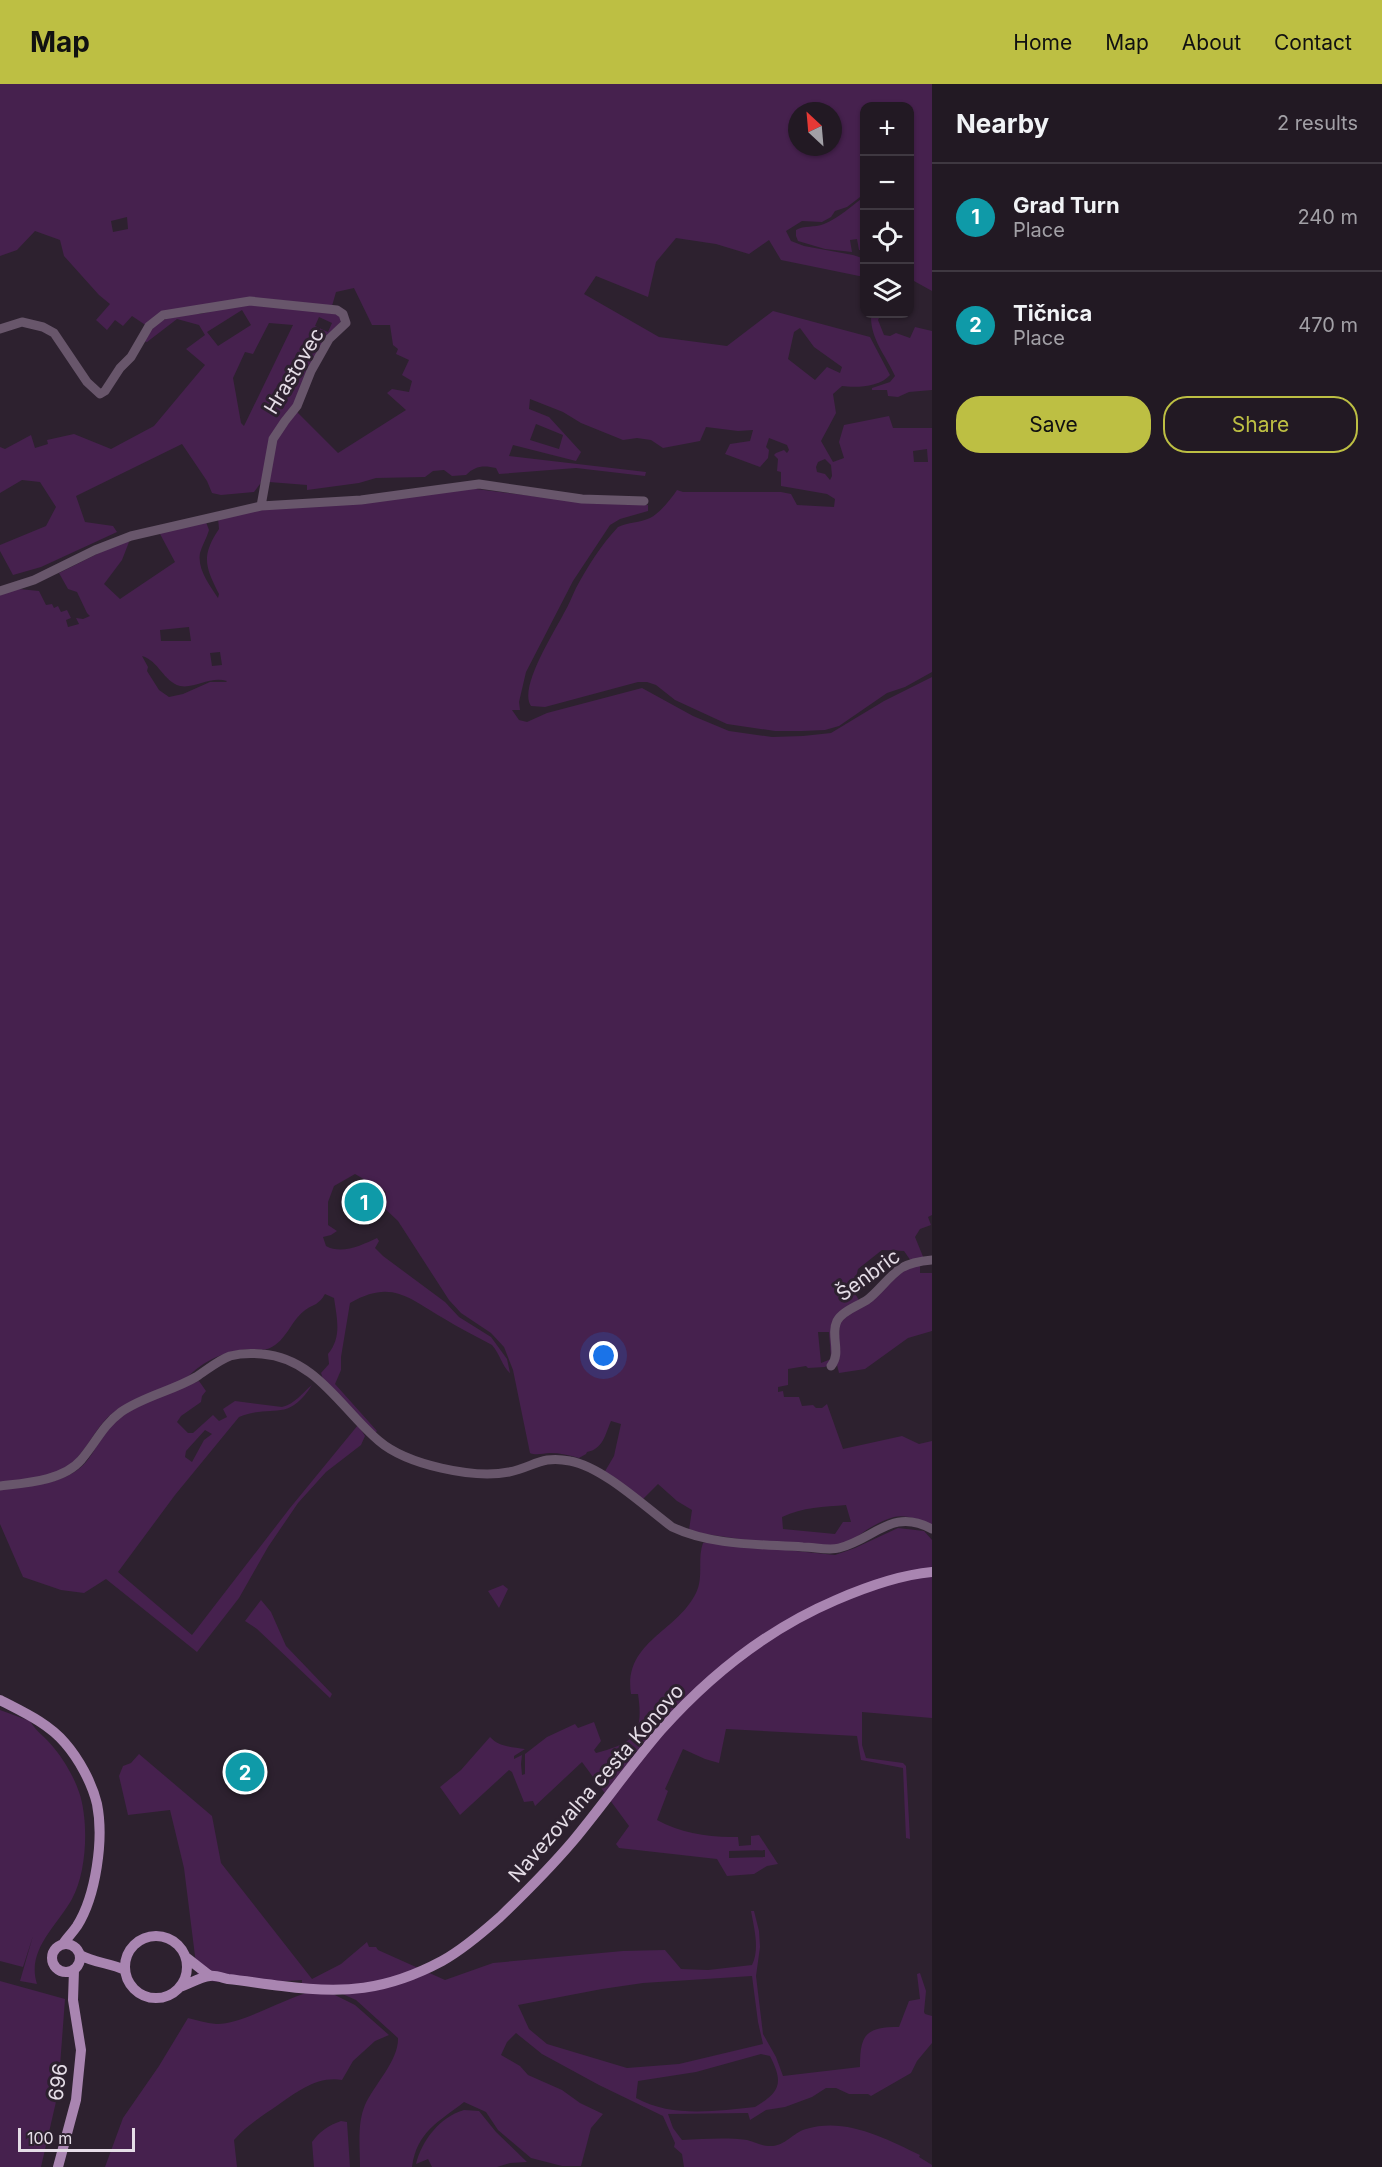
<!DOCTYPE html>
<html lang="en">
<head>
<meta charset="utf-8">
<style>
	:root { --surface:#221923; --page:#2e2630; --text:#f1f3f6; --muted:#a2a0a6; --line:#3f3841; --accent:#bdbf43 }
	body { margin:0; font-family:Inter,sans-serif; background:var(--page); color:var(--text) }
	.controls { position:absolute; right:18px; top:18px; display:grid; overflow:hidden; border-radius:12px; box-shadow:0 2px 4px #0004 }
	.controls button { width:54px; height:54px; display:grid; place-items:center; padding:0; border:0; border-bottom:2px solid var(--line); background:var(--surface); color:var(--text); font:30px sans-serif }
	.compass { position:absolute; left:788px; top:18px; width:54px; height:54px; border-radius:50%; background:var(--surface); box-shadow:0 2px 4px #0004; rotate:334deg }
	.scale { position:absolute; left:18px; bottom:15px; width:117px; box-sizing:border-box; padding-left:6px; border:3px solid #e5dde7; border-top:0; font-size:16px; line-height:21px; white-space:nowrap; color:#e5dde7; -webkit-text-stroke:4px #2d212f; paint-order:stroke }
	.you { position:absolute; left:604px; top:1272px; width:21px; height:21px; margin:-15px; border:4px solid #fff; border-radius:50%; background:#1a73e8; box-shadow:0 0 0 9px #1a73e833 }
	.badge { display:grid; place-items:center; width:39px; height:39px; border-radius:50%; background:var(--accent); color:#fff; font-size:20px; font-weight:700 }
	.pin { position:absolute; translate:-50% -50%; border:3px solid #fff; box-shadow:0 2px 6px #0006 }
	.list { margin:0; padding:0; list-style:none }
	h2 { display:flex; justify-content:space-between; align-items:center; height:78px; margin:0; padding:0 24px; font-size:26px }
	h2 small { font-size:20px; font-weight:400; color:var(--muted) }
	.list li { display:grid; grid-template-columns:39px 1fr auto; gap:18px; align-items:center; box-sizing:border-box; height:108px; padding:0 24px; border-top:2px solid var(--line) }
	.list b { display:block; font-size:22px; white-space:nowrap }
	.list p { margin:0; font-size:20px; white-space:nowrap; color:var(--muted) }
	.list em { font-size:20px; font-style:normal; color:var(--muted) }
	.actions { display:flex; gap:12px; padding:18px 24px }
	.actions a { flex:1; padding:14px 0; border:2px solid var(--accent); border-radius:24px; text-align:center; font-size:21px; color:var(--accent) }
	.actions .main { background:var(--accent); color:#111 }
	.icon { flex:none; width:33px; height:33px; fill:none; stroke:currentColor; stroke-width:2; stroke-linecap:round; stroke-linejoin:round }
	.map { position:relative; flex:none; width:932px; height:2083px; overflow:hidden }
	header { display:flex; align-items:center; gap:36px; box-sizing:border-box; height:84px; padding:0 30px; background:var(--accent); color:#111 }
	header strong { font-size:28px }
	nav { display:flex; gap:33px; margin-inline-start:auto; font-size:21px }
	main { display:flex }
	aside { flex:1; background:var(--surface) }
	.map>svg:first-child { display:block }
</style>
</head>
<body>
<header>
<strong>Map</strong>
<nav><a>Home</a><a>Map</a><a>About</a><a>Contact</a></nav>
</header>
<main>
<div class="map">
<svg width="932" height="2083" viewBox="0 0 932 2083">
	<rect width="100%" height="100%" fill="#2d212f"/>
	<path fill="#46214e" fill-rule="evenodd" d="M 0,0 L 932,0 L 932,207 L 914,197 L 910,184 L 910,22 L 864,22 L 864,110 L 847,123 L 835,127 L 831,133 L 822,138 L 802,137 L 786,147 L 791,157 L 804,162 L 853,171 L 862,174 L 864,181 L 864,193 L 781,176 L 769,156 L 749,170 L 716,160 L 676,154 L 656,178 L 648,213 L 596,192 L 584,210 L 659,253 L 727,262 L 773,227 L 870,253 L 890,291 C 880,303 856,304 842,302 L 833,310 L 836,329 L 821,357 L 833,378 L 844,374 L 839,358 L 844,341 L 889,332 L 893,344 L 932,344 L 932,588 L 905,603 L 887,609 L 839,642 L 825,646 L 802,647 L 775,647 L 727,640 L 675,616 L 656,601 L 647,598 L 638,598 L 545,623 L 531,622 C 518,604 555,547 564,529 C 569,521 572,512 576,504 C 588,482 601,461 618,443 C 628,438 640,439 650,434 C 660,429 671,415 677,406 L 683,408 L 781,408 L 791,410 L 797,421 L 834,423 L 835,415 L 827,410 L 781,402 L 781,388 L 777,387 L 778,375 L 774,371 L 776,369 L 784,366 L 787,369 L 789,366 L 787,361 L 769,354 L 766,363 L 769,366 L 768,374 L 760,383 L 725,370 L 730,360 L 750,357 L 753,346 L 738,347 L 706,343 L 700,357 L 663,364 L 651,356 L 637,354 L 623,356 L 581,339 L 563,328 L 530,315 L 529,325 L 549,333 L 581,368 L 576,377 L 513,361 L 509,372 L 646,388 L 645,392 L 576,384 L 499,390 L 496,384 C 483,381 475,382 466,391 L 452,392 L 444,386 L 433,387 L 425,393 L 376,394 L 359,399 L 307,406 L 307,401 L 269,398 L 276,355 L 296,327 L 338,369 L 406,326 L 387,309 L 392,305 L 409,308 L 412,297 L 402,291 L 409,276 L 396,270 L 398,265 L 393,261 L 390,241 L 372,241 L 354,204 L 336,208 L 332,222 L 269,215 L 191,226 L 147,242 L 132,232 L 123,242 L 115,236 L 107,246 L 96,236 L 110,220 L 99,211 L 64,172 L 60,156 L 35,147 L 17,166 L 0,172 ZM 797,27 L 833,27 L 833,63 L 797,63 ZM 127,133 L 128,145 L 113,148 L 111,137 ZM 800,244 L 814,263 L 842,283 L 840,289 L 827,283 L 815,296 L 788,275 L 794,248 ZM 536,340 L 563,351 L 559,365 L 530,356 ZM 927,365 L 928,378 L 914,378 L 913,367 ZM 825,375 L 831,381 L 832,392 L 830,396 L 825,390 L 817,388 L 816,383 L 818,378 Z
		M 864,113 L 864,166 L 859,166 L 857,155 L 850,156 L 852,168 L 825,165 L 798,157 L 796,152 L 796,146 C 804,141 814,144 824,140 C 839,134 851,122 864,113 Z
		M 248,219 L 338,230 L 342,235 L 300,312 L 283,335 L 263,396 L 254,408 L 221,411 L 212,409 L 207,397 L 182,360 L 76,412 L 85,438 L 113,442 L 117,448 L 41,483 L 13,491 L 0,467 L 0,461 L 46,442 L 56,423 L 40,398 L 22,396 L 0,409 L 0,363 L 5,365 L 31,351 L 35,364 L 48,360 L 47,356 L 74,350 L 111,365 L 154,342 L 205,281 L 186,265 L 205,251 L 199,241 L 177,235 L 147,258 L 142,257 L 160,236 L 178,230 L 200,230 ZM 242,226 L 251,241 L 218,262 L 207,248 ZM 319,233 L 332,239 L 328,248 L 315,242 ZM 269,239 L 293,241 L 244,342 L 241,339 L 233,294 L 245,268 L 253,270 Z
		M 871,230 L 881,230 L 878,236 L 884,251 L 890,252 L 896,249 L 910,254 L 915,243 L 932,247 L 932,306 L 909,308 L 898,313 L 888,312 L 887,306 L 872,306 L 872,304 L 890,298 L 895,292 C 885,270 870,255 871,230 Z
		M 460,403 L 590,419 L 648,421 L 648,427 L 620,435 L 610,441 L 573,497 L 526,588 L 519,618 L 520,626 L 512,626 L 519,636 L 527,638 L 547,629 L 642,604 L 693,632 L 729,647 L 772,653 L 803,652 L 831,649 L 884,617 L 932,593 L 932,1131 L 928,1133 L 931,1141 L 920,1145 L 915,1153 L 924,1175 L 911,1177 L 904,1167 L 882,1166 L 858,1185 L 853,1206 L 860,1218 L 840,1230 L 831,1279 L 825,1283 L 808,1284 L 806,1282 L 788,1285 L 788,1301 L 778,1303 L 778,1308 L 783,1307 L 784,1313 L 799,1313 L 802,1322 L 813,1321 L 816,1324 L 822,1324 L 827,1320 L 843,1365 L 902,1352 L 919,1360 L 932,1357 L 932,1441 C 921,1436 906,1430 894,1433 C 873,1439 853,1455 837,1469 L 705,1450 L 689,1446 L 692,1426 L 677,1417 L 658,1400 L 642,1416 L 604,1389 L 614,1372 L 621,1340 L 611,1337 C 605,1351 603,1365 587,1368 L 586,1370 L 579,1374 C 569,1371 560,1369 550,1369 C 543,1369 537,1372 530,1369 L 513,1286 L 504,1263 L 491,1249 L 461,1229 L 449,1216 L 398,1137 L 381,1121 L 386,1108 L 355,1090 L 334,1102 L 328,1118 L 328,1141 L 337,1147 L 331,1151 L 323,1153 L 326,1162 C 342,1171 362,1161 377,1154 L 379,1157 L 375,1164 L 383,1172 L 445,1218 L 459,1233 L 491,1253 L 507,1275 L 510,1289 C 502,1282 500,1270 492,1261 C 476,1252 459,1244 443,1234 C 408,1214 392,1195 350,1219 L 341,1273 L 341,1286 L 335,1300 L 377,1347 L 375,1349 L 323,1295 L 321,1289 L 329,1280 L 328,1270 C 342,1253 337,1235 334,1214 L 325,1210 C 318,1222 313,1220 304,1227 C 291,1237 286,1257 270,1264 C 264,1267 258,1265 252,1265 C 227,1266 203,1276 186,1295 C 165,1305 124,1318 108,1333 C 96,1345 88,1362 77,1374 C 60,1394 25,1396 0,1400 L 0,509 L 19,505 L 39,507 L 46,521 L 52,520 L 54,524 L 58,522 L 61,528 L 67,526 L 71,534 L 66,536 L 68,543 L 79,540 L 76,534 L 83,535 L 90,532 L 87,529 L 77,508 L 68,505 L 59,489 L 127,455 L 129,458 L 122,476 L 104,500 L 120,515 L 175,478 L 159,448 L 206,438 L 209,446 C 207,454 202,461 200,469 C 197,485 210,502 218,514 L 219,510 C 205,482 201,472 219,445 L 218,434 L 262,426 ZM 189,543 L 191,557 L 161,557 L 160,546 ZM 220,568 L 222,581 L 212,582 L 210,569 ZM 142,572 C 159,577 163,597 180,602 C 195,605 210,592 227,597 L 226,598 L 210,598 L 183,610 L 169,613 L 159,606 L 147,587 L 148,583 ZM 818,1248 L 829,1248 L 831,1275 L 821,1279 ZM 846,1421 L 851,1438 L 843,1438 L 835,1450 L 783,1445 L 782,1433 C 803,1423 824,1423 846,1421 Z
		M 920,1180 L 920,1189 L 932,1189 L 932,1247 L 908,1254 L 865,1285 L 839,1289 L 837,1281 L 840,1236 L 903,1186 Z
		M 199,1297 L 206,1307 L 202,1312 L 201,1318 L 181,1332 L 177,1338 L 188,1349 L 193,1349 L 213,1331 L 219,1337 L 227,1333 L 223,1325 L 235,1317 L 282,1323 C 295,1320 302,1309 312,1301 C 287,1340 273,1319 239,1333 L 175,1411 L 118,1488 L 192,1551 L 290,1424 L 358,1341 L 365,1352 L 361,1361 L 326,1388 L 298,1419 L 268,1463 L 239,1514 L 197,1568 L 106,1495 L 84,1509 L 61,1506 L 23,1493 L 0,1440 L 0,1405 C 29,1401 65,1402 86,1378 C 96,1367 101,1350 112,1340 C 136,1319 170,1309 199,1297 ZM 205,1346 L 212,1350 L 204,1356 L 192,1378 L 185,1373 L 186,1367 Z
		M 898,1444 L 924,1447 L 932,1456 L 932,1634 L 862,1628 L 862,1661 L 866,1674 L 903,1679 L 906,1682 L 910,1755 L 906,1754 L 903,1684 L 861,1676 L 857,1652 L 726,1645 L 719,1679 L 705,1675 L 683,1665 L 665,1705 L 668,1707 L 657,1736 C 681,1749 710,1754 738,1753 L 739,1762 L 751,1761 L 751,1752 L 759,1751 L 778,1780 L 767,1782 L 754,1790 L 727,1792 L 717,1775 L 619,1764 L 616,1760 L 629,1742 L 582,1678 L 535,1722 L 533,1717 L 524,1718 L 512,1688 L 509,1686 L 460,1731 L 440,1703 L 461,1686 L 490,1653 C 499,1663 512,1663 525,1665 L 514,1672 L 514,1675 L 522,1671 L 521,1680 L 522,1691 L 525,1690 L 525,1670 L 547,1653 L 575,1640 L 578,1644 L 594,1638 L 601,1657 L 594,1666 L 596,1669 C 634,1659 644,1651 638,1610 L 631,1610 C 623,1558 677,1548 696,1509 C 704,1493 697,1475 703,1459 L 707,1458 L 835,1471 L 855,1464 ZM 765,1766 L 765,1773 L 729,1774 L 729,1767 Z
		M 503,1501 L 508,1505 L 499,1524 L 488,1507 Z
		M 261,1516 L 271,1528 L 286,1562 L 332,1610 L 330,1614 L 257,1545 L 245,1537 Z
		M 0,1626 L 30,1637 C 36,1648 46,1653 54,1664 C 64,1676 74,1693 79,1708 C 89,1737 87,1788 72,1815 C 57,1842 26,1866 37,1900 L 20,1897 L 33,1852 L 23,1883 L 0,1877 Z
		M 139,1670 L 212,1732 L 221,1779 L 312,1895 L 341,1880 L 367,1858 L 369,1863 L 376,1863 L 378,1866 L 445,1896 L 493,1879 L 623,1867 L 665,1866 L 681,1885 L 708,1886 L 752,1881 C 760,1865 754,1844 751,1827 L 754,1827 L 759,1847 L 760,1863 L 756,1892 L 763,1950 L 776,1973 L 783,1992 L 860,1983 C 860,1951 865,1943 899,1943 L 909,1917 L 920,1915 L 917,1890 L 920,1889 L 926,1907 L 924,1928 L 925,1930 L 932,1932 L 932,1959 L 917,1977 L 911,1989 L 871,2012 L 868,2010 L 849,2010 L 836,2004 L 826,2004 L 812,2013 L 785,2023 L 766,2026 L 750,2036 L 748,2029 L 668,2030 L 673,2044 L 682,2056 C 703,2055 726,2053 747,2056 C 754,2058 762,2062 769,2062 C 785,2063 792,2049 806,2045 C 845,2033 885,2054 920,2071 L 919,2073 L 932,2081 L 932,2083 L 684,2083 L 682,2070 L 674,2063 L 675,2059 L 663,2032 L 599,2001 L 542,1970 L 516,1949 L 507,1958 L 501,1971 L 520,1982 L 528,1991 L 562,2006 L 580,2019 L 603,2030 L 591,2044 L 581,2082 L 562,2082 L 531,2074 L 498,2046 L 486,2028 L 464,2018 C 439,2038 417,2047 412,2083 L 360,2083 C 360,2063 357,2040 365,2021 C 374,2001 399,1976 398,1954 L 356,1916 L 338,1908 L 301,1907 L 302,1896 L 241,1900 L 198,1896 L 184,1784 L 170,1726 L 128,1731 L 119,1692 L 123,1682 L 131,1679 ZM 752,1892 L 758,1938 L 763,1960 L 679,1980 L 627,1984 L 547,1960 L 529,1945 L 518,1921 L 602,1905 L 643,1899 ZM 761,1970 L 770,1972 C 784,1999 780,2008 755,2023 C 716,2027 672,2034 636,2014 L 638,1997 L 696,1988 Z
		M 0,1897 L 65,1915 L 58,2009 L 41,2083 L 0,2083 Z
		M 310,1908 L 335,1911 L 355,1921 L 389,1951 L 375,1957 L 353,1977 L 342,1996 C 317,1992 297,2008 278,2021 C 262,2032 247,2041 234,2056 L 237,2083 L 105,2083 L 123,2034 L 159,1982 L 188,1934 C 197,1936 206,1939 216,1940 C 240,1941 283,1915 310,1908 Z
		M 464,2026 L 479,2027 L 496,2048 L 527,2078 L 510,2079 L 497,2083 L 432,2083 L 428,2075 L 416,2080 C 422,2056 440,2033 464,2026 Z
		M 341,2037 L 347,2038 L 350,2083 L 314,2083 L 312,2058 C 319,2048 329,2041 341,2037 Z"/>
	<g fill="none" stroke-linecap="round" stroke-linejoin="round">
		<path stroke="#68566b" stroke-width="9" d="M 0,245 L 22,238 L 43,243 L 54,249 L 87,298 L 100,310 L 105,307 L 120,284 L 131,273 L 149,242 L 163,231 L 250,217 L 337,226 L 343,230 L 346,239 L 329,255 L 311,287 L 297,322 L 285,337 L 273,355 L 261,422
			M 0,507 L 34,496 L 95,466 L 131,452 L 261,422 L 361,416 L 479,400 L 582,415 L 644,417
			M 831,1282 C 842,1269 830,1252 837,1237 C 842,1227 858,1222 867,1216 C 879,1207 888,1193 901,1184 C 910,1179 921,1177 932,1176
			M 0,1402 C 25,1399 63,1397 81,1376 C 95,1360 103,1341 121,1328 C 144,1312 172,1307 196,1293 C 207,1286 217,1277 230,1272 C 241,1269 252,1269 262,1270 C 316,1274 342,1326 379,1357 C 407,1381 474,1395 509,1388 C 534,1383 541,1371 570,1377 C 603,1383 645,1423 672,1443 C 712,1462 760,1460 803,1463 C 814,1463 829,1467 839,1464 C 875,1455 892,1423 932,1445"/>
		<path stroke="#a985b1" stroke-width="10" d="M 0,1616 C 23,1628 48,1639 65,1659 C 79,1675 92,1699 97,1720 C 104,1755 96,1812 77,1842 C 73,1848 67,1854 63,1860
			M125 1883a31 31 0 1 1 62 0a31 31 0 1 1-62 0Z
			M52 1874a14 14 0 1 1 28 0a14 14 0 1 1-28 0Z
			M 80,1871 C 95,1879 110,1879 125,1886
			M 187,1874 L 210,1892
			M 180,1903 C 189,1900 200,1893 210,1892 C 215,1891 223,1894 228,1895 C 246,1897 264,1900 282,1902 C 343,1910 386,1907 442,1877 C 462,1866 482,1849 500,1833 C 525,1809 550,1784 573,1757 C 603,1721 630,1682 661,1646 C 710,1591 768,1545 836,1516 C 866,1503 899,1491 932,1488
			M 58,2083 L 76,2016 L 81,1966 L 73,1916 L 74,1886"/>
	</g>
	<g text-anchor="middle" stroke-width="6" stroke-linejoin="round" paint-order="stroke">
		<g font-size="20" fill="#e5dde7" stroke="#2d212f">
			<text transform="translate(294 287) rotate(-59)" y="7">Hrastovec</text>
			<text transform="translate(868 1191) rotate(-36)" y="7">Šenbric</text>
			<text transform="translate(596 1699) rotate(-49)" y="7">Navezovalna cesta Konovo</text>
			<text transform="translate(58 1998) rotate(-82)" y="7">696</text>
		</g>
	</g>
</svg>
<div class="controls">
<button>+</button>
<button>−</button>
<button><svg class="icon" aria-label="locate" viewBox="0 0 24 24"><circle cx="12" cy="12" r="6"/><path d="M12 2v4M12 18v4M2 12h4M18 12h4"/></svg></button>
<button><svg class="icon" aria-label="layers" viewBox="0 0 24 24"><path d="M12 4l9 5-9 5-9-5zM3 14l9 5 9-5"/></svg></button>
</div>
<svg class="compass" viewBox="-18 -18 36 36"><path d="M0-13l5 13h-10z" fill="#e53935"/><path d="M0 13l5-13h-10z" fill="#a2a0a6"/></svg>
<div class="scale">100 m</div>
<div class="you"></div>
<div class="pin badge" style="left:364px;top:1118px;background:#0f9aa8">1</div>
<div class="pin badge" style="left:245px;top:1688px;background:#0f9aa8">2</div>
</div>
<aside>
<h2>Nearby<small>2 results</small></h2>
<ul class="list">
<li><span class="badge" style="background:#0f9aa8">1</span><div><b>Grad Turn</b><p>Place</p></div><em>240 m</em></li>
<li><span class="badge" style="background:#0f9aa8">2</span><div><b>Tičnica</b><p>Place</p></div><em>470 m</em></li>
</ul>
<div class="actions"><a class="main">Save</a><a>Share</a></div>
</aside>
</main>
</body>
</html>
